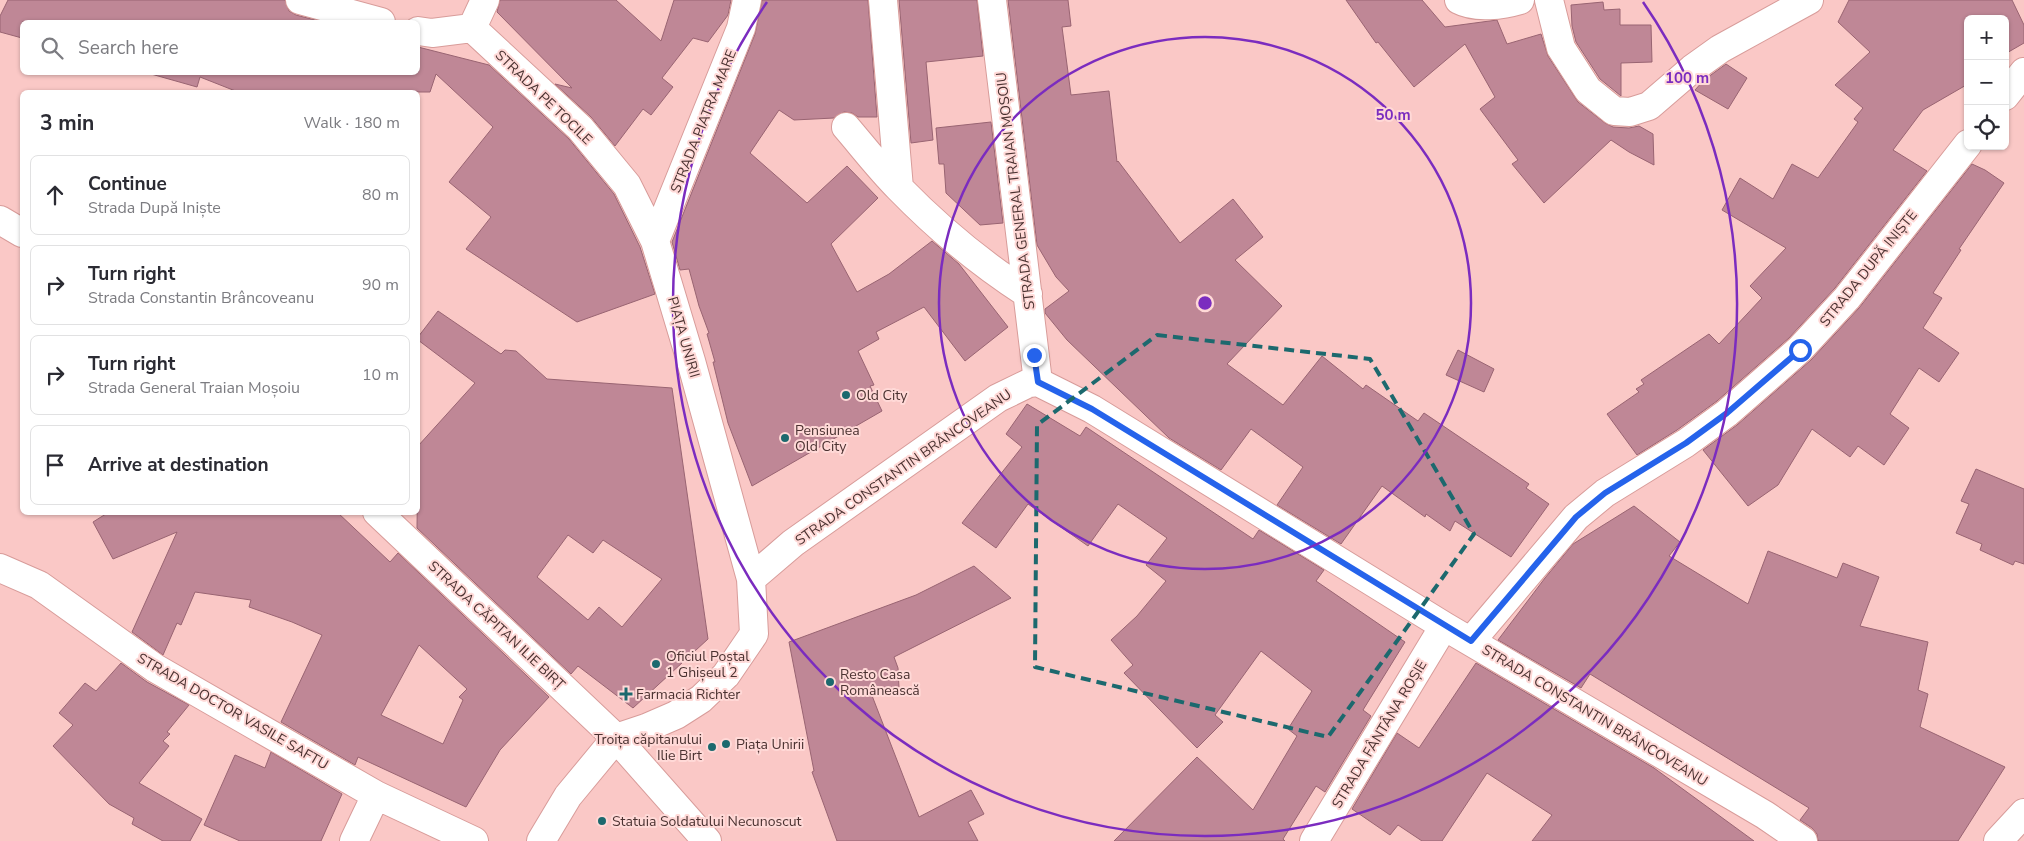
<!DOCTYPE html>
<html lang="en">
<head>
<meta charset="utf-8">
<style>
	:root { --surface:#fff; --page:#f2f2f3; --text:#2b2b33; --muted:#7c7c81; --line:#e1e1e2 }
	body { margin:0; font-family:"Nunito Sans",sans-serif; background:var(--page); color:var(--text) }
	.controls { position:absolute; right:15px; top:15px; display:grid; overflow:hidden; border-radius:8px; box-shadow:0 1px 4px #0004 }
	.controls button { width:45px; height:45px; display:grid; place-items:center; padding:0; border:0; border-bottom:1px solid var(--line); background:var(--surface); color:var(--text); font:25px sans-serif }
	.stop { position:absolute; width:15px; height:15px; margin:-11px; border:4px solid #2563eb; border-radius:50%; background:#fff }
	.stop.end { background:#2563eb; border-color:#fff; box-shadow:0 1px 5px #0008 }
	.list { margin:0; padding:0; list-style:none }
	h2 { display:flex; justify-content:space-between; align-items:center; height:65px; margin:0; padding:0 20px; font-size:21px }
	h2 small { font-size:16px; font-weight:400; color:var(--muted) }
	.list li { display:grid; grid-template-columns:32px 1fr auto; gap:15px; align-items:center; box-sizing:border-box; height:80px; margin:0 10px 10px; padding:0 10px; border:1px solid var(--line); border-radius:8px }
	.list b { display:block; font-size:19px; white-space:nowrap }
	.list p { margin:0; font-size:16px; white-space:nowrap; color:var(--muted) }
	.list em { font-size:16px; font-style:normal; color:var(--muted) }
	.icon { flex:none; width:28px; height:28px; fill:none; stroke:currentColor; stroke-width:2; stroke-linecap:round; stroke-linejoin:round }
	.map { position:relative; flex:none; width:2024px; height:841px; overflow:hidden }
	.search { position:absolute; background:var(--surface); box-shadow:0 1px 4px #0004; left:20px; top:20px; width:400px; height:55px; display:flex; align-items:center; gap:12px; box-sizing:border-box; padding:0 18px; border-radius:8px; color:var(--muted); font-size:19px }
	.panel { position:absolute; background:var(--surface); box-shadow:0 1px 4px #0004; left:20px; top:90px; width:400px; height:425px; border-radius:8px }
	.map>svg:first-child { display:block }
</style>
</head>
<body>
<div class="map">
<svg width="2024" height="841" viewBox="0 0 2024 841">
	<rect width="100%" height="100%" fill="#fac8c6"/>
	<path fill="#bf8796" stroke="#996472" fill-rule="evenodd" d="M 8,0 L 285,0 L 289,11 L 296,15 L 323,22 L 22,22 L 22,38 L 0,32 L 0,16 Z
		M 500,0 L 616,0 L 661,41 L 674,0 L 731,0 L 728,15 L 708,42 L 693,38 L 662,78 L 673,87 L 651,115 L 643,109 L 615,146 L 591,117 L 555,84 L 572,88 L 497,12 Z
		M 762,0 L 868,0 L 877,117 L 858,117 L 852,113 L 844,112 L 834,118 L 794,120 L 779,110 L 750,153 L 807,203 L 847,166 L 878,198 L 831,244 L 857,292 L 889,274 L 932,241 L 959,264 L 1008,327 L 965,361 L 924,307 L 876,332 L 879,339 L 858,351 L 874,385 L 870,386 L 882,411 L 752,486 L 728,423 L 713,362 L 715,362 L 707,334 L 709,333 L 699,306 L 689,269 L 680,270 L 672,242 L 755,34 Z
		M 899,0 L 977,0 L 983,56 L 926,62 L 933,140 L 911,143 Z
		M 1008,0 L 1068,0 L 1071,26 L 1062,27 L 1071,95 L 1109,91 L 1117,162 L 1118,161 L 1180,243 L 1233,199 L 1263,237 L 1235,260 L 1282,306 L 1227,364 L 1283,405 L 1322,356 L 1363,389 L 1366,385 L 1418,421 L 1424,413 L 1529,484 L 1526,488 L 1549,504 L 1511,557 L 1455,521 L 1450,531 L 1426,514 L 1425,517 L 1382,486 L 1341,544 L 1277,505 L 1303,467 L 1251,429 L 1221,470 L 1169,438 L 1067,340 L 1045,313 L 1045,309 L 1069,291 L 1056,277 L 1037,245 Z
		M 1346,0 L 1422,0 L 1445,27 L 1497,20 L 1507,44 L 1541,34 L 1548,56 L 1578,102 L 1605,123 L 1613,127 L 1629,128 L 1639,126 L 1653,134 L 1654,165 L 1629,152 L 1611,140 L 1544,203 L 1512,164 L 1518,160 L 1480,109 L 1495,97 L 1465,44 L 1414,87 L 1378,42 L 1376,43 Z
		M 1849,0 L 2012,0 L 2024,25 L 2024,43 L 2005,54 L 2005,19 L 1968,19 L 1968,84 L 1923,110 L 1893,150 L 1927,171 L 1835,288 L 1789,338 L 1717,401 L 1677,430 L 1637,455 L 1607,414 L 1639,392 L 1636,389 L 1644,384 L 1641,380 L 1709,334 L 1719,344 L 1762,298 L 1750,286 L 1786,248 L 1722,210 L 1740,178 L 1773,199 L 1792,164 L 1818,178 L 1858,122 L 1854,119 L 1863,108 L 1835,85 L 1870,52 L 1838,22 Z
		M 1603,2 L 1604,10 L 1620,9 L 1620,25 L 1651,25 L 1652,62 L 1621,63 L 1621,96 L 1600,79 L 1576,42 L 1572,26 L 1571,5 Z
		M 418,47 L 489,65 L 569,139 L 614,194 L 640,247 L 655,294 L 577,322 L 466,249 L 491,217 L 449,182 L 493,127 L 436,74 L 430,92 L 238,92 L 200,77 L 197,87 L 144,72 L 418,72 Z
		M 1726,64 L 1747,78 L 1728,109 L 1695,90 L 1704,80 Z
		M 991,122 L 1003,223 L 980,225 L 946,193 L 944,164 L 939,164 L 936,128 Z
		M 1972,164 L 1985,170 L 2004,183 L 1959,249 L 1961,250 L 1933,293 L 1942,298 L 1923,328 L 1959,353 L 1939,382 L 1919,368 L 1890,414 L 1909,428 L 1884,465 L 1858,446 L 1850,457 L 1812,429 L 1778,485 L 1748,506 L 1703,450 L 1737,425 L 1811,360 L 1859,308 Z
		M 438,311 L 501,354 L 505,350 L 516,351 L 547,379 L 672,388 L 708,639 L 633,708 L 578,666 L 571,674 L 417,528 L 418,446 L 475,383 L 418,340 L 418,337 ZM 568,535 L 593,553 L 603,540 L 662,579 L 622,627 L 599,607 L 588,620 L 537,577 Z
		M 1458,350 L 1494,369 L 1484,392 L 1446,375 Z
		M 1027,404 L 1080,436 L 1086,427 L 1253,539 L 1259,530 L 1324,570 L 1316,581 L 1405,642 L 1363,710 L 1371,716 L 1325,792 L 1316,786 L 1283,839 L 1285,841 L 1114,841 L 1197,757 L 1253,810 L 1297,736 L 1288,729 L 1312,691 L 1261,651 L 1215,715 L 1223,722 L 1197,748 L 1124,673 L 1133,665 L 1111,640 L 1137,616 L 1166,581 L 1146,565 L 1167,538 L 1118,504 L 1088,546 L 1028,504 L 996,548 L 962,523 L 1022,447 L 1006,434 Z
		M 1976,469 L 2024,489 L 2024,564 L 2015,561 L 2013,565 L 1980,550 L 1982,544 L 1956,533 L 1969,504 L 1961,501 Z
		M 1634,506 L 1680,542 L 1669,556 L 1748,604 L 1768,551 L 1837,578 L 1843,563 L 1879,577 L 1860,626 L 1928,642 L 1918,690 L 1928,694 L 1920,727 L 2005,767 L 1958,841 L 1818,841 L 1817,834 L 1812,828 L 1800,820 L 1809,808 L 1590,674 L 1581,688 L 1498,640 L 1545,578 L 1573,544 Z
		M 109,512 L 337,512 L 390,562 L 398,553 L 549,697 L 500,750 L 466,807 L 358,757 L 355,765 L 281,722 L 322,635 L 292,622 L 249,607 L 251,600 L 195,592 L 181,625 L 177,623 L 163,655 L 132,632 L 177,532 L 113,559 L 93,522 ZM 419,645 L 467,689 L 459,697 L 463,700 L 443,744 L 381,715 Z
		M 974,566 L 1011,598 L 894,657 L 898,668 L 899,688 L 871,693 L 919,817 L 971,790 L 984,814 L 968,822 L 978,841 L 837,841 L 812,772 L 814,771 L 789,642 L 916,595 Z
		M 121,663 L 147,682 L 189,705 L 167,732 L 170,734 L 163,741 L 169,746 L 139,783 L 202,819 L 190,841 L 163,841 L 132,824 L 134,818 L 109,804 L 53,746 L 73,725 L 59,713 L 85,683 L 96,691 Z
		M 1476,663 L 1654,768 L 1754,841 L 1532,841 L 1552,815 L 1487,773 L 1442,841 L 1422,841 L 1398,825 L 1390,835 L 1352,809 L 1397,733 L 1419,748 Z
		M 271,752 L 342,794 L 321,841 L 240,841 L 204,825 L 235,755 L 265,768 Z"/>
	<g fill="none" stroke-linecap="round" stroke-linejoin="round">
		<g stroke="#d89c9a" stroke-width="30">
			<path id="minor" d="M 300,0 L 381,22
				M 883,0 L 899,188
				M 992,0 L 1038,382
				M 1459,0 C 1476,9 1503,5 1520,0
				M 1549,0 L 1561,48 L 1588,90 L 1614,111 L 1630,112 L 1649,106 L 1692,69 L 1720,49 L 1809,0
				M 472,28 L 580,128 L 627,185 L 655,241 L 691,361 L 751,579 L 754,634 L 726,675 L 701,699 L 676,715 L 646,728 L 616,738
				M 472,28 L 485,0
				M 418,31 L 432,33 L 472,28
				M 2005,96 L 2024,72
				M 846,127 C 864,148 880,169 899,188 C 938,228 981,264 1028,294
				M 0,220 L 22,233
				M 655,241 L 741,28 L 747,0
				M 377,512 L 616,738 L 707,841
				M 0,568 L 39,585 L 155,668 L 376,795 L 474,841
				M 751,579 L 793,543 L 998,398 L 1029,383 L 1038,382 L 1092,409 L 1444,626 L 1765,815 L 1803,841
				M 1471,641 L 1576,517 L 1605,493 L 1686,443 L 1727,413 L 1800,349 L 1847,298 L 1968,144
				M 354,841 L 376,795
				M 541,841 L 568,796 L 616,738
				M 1314,841 L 1444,626
				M 1998,841 L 2024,813"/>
		</g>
		<use href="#minor" stroke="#fff" stroke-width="28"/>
	</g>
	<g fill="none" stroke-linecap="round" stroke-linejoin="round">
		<path stroke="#2563eb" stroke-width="6" d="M 1034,355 L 1038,382 L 1092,409 L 1471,641 L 1576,517 L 1605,493 L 1686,443 L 1727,413 L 1800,350"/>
	</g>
	<path fill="none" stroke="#1c696e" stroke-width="4" stroke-dasharray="10 6" stroke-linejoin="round" d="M 1157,335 L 1370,359 L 1474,534 L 1328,737 L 1035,667 L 1037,425 Z"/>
	<g fill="none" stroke="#7b2cbf" stroke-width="2.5">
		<circle cx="1205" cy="303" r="266"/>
		<path d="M1643 2A532 532 0 1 1 767 2"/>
	</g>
	<g fill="#1c696e" stroke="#ffd9d7" stroke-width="2">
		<circle cx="846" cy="395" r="5"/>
		<circle cx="785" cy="438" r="5"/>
		<circle cx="656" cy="664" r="5"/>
		<circle cx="830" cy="682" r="5"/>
		<path d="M623.5 686.5h5v5h5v5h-5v5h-5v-5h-5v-5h5z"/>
		<circle cx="726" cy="744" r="5"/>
		<circle cx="712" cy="747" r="5"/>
		<circle cx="602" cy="821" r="5"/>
	</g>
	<g text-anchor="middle" stroke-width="4" stroke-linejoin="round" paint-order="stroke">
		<g font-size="14" fill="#4b3231" stroke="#ffd9d7">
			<text transform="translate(544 97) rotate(44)" y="5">STRADA PE TOCILE</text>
			<text transform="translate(703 121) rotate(-68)" y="5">STRADA PIATRA MARE</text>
			<text transform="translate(1015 191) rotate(-97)" y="5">STRADA GENERAL TRAIAN MOȘOIU</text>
			<text transform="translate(1868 268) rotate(-51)" y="5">STRADA DUPĂ INIȘTE</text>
			<text transform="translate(684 337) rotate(74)" y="5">PIAȚA UNIRII</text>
			<text transform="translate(903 467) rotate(-35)" y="5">STRADA CONSTANTIN BRÂNCOVEANU</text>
			<text transform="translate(497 625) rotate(43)" y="5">STRADA CĂPITAN ILIE BIRȚ</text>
			<text transform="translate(233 711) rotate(30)" y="5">STRADA DOCTOR VASILE SAFTU</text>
			<text transform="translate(1595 715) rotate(31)" y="5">STRADA CONSTANTIN BRÂNCOVEANU</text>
			<text transform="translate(1379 734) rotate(-59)" y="5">STRADA FÂNTÂNA ROȘIE</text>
		</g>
		<g font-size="14" fill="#4b3231" stroke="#ffd9d7" text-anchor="start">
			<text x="856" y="400">Old City</text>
			<text x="795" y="435">Pensiunea<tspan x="795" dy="16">Old City</tspan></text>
			<text x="666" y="661">Oficiul Poștal<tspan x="666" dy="16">1 Ghișeul 2</tspan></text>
			<text x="840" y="679">Resto Casa<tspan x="840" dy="16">Românească</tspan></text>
			<text x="636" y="699">Farmacia Richter</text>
			<text x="702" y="744" text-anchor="end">Troița căpitanului<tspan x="702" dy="16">Ilie Birt</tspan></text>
			<text x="736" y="749">Piața Unirii</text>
			<text x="612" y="826">Statuia Soldatului Necunoscut</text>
		</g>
	</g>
	<circle cx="1205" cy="303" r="8" fill="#7b2cbf" stroke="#ffd9d7" stroke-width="2.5"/>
	<g font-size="15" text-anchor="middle" font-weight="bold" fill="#7b2cbf" stroke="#ffd9d7" stroke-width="4" stroke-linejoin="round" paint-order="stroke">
		<text x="1687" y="83">100 m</text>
		<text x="1393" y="120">50 m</text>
	</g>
</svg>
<div class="controls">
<button>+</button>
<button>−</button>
<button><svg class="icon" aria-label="locate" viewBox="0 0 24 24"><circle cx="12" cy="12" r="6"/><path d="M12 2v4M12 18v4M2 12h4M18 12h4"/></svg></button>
</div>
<div class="stop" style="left:1800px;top:350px"></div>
<div class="stop end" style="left:1034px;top:355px"></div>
<div class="search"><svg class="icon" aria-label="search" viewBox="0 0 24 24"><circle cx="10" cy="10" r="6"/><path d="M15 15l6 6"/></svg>Search here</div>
<section class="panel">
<h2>3 min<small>Walk · 180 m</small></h2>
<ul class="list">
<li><svg class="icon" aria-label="ahead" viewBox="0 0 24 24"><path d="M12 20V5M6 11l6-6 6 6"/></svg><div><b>Continue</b><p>Strada După Iniște</p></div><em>80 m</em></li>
<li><svg class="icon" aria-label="right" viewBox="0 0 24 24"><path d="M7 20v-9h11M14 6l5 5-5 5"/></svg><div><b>Turn right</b><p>Strada Constantin Brâncoveanu</p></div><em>90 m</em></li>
<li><svg class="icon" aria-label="right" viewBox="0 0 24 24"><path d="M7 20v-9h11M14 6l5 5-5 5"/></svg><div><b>Turn right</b><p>Strada General Traian Moșoiu</p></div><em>10 m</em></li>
<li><svg class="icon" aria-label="arrive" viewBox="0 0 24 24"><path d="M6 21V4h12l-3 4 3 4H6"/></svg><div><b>Arrive at destination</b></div></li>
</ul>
</section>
</div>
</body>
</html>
